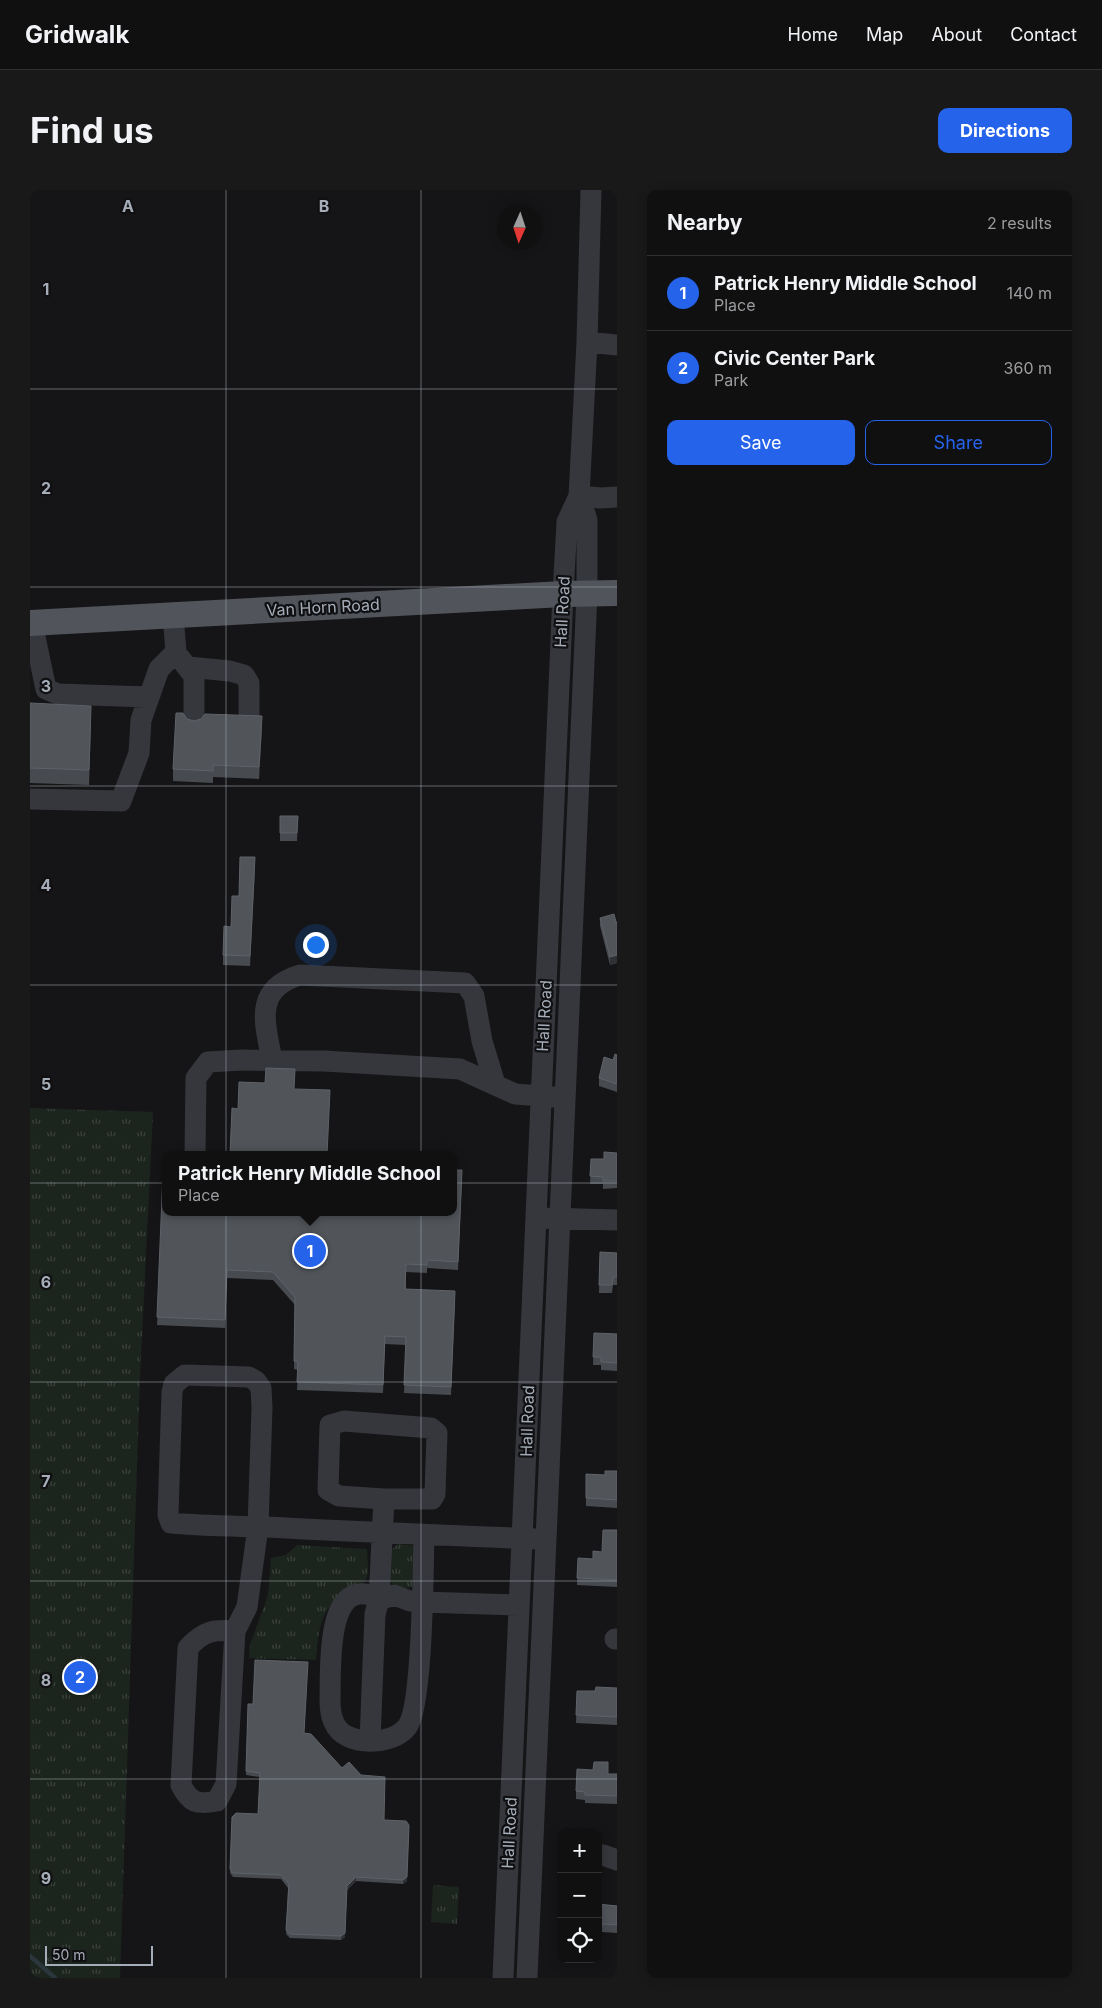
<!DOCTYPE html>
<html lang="en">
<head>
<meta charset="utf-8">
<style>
	:root { --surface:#101011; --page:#19191a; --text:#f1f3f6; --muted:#9c9d9f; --line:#303031; --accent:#2563eb }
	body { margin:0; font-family:Inter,sans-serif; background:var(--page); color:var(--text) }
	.controls { position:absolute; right:15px; bottom:15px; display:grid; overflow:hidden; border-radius:10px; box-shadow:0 2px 12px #0003 }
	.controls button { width:45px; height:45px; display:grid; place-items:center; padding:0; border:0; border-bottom:1px solid var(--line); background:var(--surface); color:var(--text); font:25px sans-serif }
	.compass { position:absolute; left:467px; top:15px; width:45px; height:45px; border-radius:50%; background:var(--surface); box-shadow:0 2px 12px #0003; rotate:183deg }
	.scale { position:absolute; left:15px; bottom:12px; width:108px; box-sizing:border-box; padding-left:5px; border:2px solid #a5adb8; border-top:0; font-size:14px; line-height:18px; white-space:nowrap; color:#a5adb8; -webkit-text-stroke:4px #101012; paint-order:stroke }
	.you { position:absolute; left:285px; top:754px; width:18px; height:18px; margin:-12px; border:4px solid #fff; border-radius:50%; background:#1a73e8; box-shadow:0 0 0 8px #1a73e833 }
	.badge { display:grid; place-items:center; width:32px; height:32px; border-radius:50%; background:var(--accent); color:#fff; font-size:16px; font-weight:700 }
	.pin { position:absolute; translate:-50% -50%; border:2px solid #fff; box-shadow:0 1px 5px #0006 }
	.popup { position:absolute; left:132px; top:961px; width:295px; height:65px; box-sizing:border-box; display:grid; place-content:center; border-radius:10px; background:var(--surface); filter:drop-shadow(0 1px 4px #0005); font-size:16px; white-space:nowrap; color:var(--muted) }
	.popup b { font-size:19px; color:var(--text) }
	.popup::after { content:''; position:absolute; left:50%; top:100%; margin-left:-10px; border:10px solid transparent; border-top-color:var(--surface) }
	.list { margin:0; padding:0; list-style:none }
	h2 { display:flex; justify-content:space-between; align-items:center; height:65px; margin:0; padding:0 20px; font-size:21px }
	h2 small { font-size:16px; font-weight:400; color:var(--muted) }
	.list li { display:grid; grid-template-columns:32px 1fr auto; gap:15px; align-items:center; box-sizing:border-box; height:75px; padding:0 20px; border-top:1px solid var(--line) }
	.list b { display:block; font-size:19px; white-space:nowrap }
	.list p { margin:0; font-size:16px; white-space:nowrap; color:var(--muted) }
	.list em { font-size:16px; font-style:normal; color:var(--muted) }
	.actions { display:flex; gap:10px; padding:15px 20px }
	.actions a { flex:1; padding:11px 0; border:1px solid var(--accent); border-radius:10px; text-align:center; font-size:18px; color:var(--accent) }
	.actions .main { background:var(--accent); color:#fff }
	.icon { flex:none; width:28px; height:28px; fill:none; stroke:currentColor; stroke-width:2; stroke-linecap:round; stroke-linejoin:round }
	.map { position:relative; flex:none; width:587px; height:1788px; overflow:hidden; border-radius:10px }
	header { display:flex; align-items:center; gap:30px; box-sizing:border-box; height:70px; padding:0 25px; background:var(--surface); border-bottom:1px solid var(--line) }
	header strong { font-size:24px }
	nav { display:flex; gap:28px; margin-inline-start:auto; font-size:18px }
	.intro { display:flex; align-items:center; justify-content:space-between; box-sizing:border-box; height:120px; padding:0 30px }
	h1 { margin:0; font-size:35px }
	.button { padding:12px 22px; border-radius:10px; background:var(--accent); color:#fff; font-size:18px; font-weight:700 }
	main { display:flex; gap:30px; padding:0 30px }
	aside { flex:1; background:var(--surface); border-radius:10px; box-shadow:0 2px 12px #0003 }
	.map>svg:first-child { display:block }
</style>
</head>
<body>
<header>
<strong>Gridwalk</strong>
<nav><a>Home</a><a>Map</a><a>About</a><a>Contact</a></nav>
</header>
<div class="intro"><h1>Find us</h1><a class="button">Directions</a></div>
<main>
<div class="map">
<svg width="587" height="1788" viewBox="0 0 587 1788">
	<defs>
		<pattern id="grass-tufts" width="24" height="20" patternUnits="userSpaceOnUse" patternTransform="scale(1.25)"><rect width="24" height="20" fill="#1c251d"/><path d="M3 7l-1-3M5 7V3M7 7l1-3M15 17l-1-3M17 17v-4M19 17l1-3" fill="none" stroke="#3a423c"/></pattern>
	</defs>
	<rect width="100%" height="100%" fill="#151517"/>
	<path fill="url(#grass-tufts)" d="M 0,918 L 123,922 L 110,1187 L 90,1788 L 0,1788 Z
		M 368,1354 L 384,1356 L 382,1397 C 373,1400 364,1398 359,1389 L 360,1361 Z
		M 267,1355 L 337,1359 C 337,1367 339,1378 337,1386 C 335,1399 314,1401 306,1409 C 289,1426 288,1447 286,1470 L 219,1468 L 220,1455 L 238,1405 L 241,1368 L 256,1365 Z
		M 403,1695 L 429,1697 L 427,1734 L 401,1732 Z"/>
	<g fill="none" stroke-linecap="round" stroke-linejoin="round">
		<path stroke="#2a353c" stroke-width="4.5" d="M 0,1766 L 25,1788"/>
		<path stroke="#35373c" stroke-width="21" d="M 557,152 L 587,155
			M 549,306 L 571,308 L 587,307
			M 2,433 L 16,499 L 28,504 L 119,507
			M 150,468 L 164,486 L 164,530
			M 158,477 L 200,481 L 214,485 L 219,493 L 219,524
			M 0,609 L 91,611 L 109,563 L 111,530 L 129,479 L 146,462 L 143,425
			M 242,870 C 235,833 223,799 270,785 L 435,793 L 444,806 L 452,851 L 465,894
			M 165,963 L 166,888 L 178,872 L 211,870 L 294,871 L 430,879 L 485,904 L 525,907
			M 516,1028 L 587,1030
			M 394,1345 C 393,1377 393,1517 377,1537 C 365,1552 335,1555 317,1546 C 304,1540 300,1525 300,1511 C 301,1487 295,1398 335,1404 C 340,1404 345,1408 349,1410 L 364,1405 L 380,1411 L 392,1412 L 489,1415
			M 205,1441 C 184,1439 173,1441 158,1458 L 151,1595 C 160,1613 167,1615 187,1611 L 196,1594 L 205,1441 L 217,1417 L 228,1337 L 232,1218 L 231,1198 L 226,1191 L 219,1187 L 155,1185 L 144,1194 L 142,1202 L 138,1325 L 141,1333 C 173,1336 204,1336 236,1337 C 326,1342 416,1345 506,1349
			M 585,1449 L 587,1449
			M 340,1551 L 345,1424 L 349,1410 L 354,1309 L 402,1309 L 405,1304 L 407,1243 L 401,1238 L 314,1231 L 300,1235 L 298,1300 L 309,1306 L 354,1309
			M 573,1665 L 587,1670
			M 473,1788 L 533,404 L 537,332 L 549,306 L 557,152 L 561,0
			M 497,1788 L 557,403 L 557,330 L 549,306"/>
		<path stroke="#51545b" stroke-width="26" d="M 0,433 L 533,404 L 587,403"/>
	</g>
	<path fill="#474a4f" d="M 0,513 L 61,531 L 59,595 L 0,593 Z
		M 157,529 L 164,531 L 232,538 L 229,589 L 183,587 L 183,593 L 143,591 L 143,579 Z
		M 250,626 L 268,626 L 267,651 L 250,651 Z
		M 225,677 L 220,776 L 193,775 L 193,765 L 201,737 L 209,706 Z
		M 570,728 L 587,732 L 587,773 L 580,775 L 570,736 Z
		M 587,865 L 587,902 L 569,896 L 569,888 Z
		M 587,963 L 587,998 L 573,999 L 573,994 L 560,994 L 561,969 L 574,969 Z
		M 136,982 L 424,1022 L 432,988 L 428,1080 L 397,1078 L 397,1083 L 376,1082 L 376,1099 L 425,1109 L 421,1205 L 374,1203 L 376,1155 L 355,1154 L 353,1203 L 267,1200 L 268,1180 L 264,1179 L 265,1115 L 243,1090 L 197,1088 L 195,1138 L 127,1135 Z
		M 570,1062 L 587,1063 L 587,1095 L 583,1095 L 582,1103 L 569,1103 Z
		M 564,1143 L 587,1144 L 587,1181 L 571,1180 L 571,1175 L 563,1175 Z
		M 587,1281 L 587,1318 L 556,1316 L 556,1284 L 575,1285 Z
		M 587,1340 L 587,1397 L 547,1395 L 548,1368 L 563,1369 L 572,1362 Z
		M 587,1498 L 587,1535 L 546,1533 L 547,1501 L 565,1501 Z
		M 218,1514 L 274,1543 L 354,1630 L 377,1691 L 373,1694 L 326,1691 L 317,1700 L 315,1747 L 311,1750 L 260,1748 L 256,1744 L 258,1698 L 251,1689 L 203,1687 L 200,1683 L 202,1627 L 228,1624 L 230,1587 L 216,1585 Z
		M 578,1584 L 587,1584 L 587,1614 L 555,1613 L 555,1610 L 546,1609 L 546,1601 Z
		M 568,1714 L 587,1716 L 587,1743 L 572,1742 L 572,1744 L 568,1744 Z"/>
	<path fill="#2f3134" d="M 61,516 L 61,531 L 59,595 L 59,580 Z
		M 232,526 L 232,538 L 229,589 L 229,577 Z
		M 225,667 L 225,677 L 220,776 L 220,766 Z
		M 587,765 L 587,773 L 580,775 L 580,767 Z
		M 379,1635 L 377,1691 L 373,1694 L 373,1690 Z
		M 326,1687 L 326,1691 L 317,1700 L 315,1747 L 311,1750 L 317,1696 Z"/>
	<path fill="#51555a" stroke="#5e6369" d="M 0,513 L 61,516 L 59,580 L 0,578 Z
		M 146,523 L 153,523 L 157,529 L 164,531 L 171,529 L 175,524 L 232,526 L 229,577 L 183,575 L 183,581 L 143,579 Z
		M 250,626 L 268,626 L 267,643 L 250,643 Z
		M 210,667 L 225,667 L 220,766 L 193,765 L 194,736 L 201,737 L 202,706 L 209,706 Z
		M 584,724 L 586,732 L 587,732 L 587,765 L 580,767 L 570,728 Z
		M 585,864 L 587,865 L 587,894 L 569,888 L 574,867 L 583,870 Z
		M 236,878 L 265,879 L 264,899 L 300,900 L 297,965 L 200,965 L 202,918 L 208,919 L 209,892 L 235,893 Z
		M 574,962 L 587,963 L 587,991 L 573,991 L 573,987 L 560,986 L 561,969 L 574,969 Z
		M 424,980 L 432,980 L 428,1072 L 397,1070 L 397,1075 L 376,1074 L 375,1099 L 425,1101 L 421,1197 L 374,1195 L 376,1147 L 355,1146 L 353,1195 L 267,1192 L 268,1172 L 264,1171 L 265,1107 L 243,1082 L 197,1080 L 195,1130 L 127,1127 L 133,982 L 136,982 L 136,1022 L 424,1022 Z
		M 570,1062 L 587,1063 L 587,1087 L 583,1087 L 582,1095 L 569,1095 Z
		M 564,1143 L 587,1144 L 587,1173 L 571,1172 L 571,1167 L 563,1167 Z
		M 575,1281 L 587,1281 L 587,1310 L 556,1308 L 556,1284 L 575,1285 Z
		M 573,1340 L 587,1340 L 587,1390 L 547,1388 L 548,1368 L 563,1369 L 563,1361 L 572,1362 Z
		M 225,1470 L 278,1472 L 274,1543 L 281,1544 L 312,1578 L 319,1572 L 331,1585 L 355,1587 L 354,1630 L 376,1631 L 379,1635 L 377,1687 L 373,1690 L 326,1687 L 317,1696 L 315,1743 L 311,1746 L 260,1744 L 256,1740 L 259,1694 L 251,1685 L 203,1683 L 200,1679 L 202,1627 L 206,1623 L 228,1624 L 230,1583 L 216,1581 L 218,1514 L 223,1514 Z
		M 566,1497 L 587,1498 L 587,1527 L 546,1525 L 547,1501 L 565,1501 Z
		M 564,1572 L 578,1572 L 578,1584 L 587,1584 L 587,1606 L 555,1605 L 555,1602 L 546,1601 L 547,1579 L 563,1580 Z
		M 568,1714 L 587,1716 L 587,1735 L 572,1734 L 572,1736 L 568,1736 Z"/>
	<path fill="none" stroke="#a5adb8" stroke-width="1" stroke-opacity="0.55" d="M 196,0 L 196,1788M 391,0 L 391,1788M 0,199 L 587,199M 0,397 L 587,397M 0,596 L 587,596M 0,795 L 587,795M 0,993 L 587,993M 0,1192 L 587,1192M 0,1391 L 587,1391M 0,1589 L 587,1589"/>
	<g text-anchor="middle" stroke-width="4.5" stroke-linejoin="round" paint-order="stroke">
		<g font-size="16" fill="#a5adb8" stroke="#101012">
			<text transform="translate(293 417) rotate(-3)" y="6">Van Horn Road</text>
			<text transform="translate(532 422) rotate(-87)" y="6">Hall Road</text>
			<text transform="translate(514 826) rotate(-87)" y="6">Hall Road</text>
			<text transform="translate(497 1231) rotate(-88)" y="6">Hall Road</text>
			<text transform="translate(479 1643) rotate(-87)" y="6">Hall Road</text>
		</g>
	</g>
	<g font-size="16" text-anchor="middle" font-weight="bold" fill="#a5adb8" stroke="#101012" stroke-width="4.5" stroke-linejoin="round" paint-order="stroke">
		<text x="98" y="22">A</text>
		<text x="294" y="22">B</text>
		<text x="16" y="105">1</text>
		<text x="16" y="304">2</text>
		<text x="16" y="502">3</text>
		<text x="16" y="701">4</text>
		<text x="16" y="900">5</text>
		<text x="16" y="1098">6</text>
		<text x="16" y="1297">7</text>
		<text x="16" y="1496">8</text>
		<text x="16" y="1694">9</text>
	</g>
</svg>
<div class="controls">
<button>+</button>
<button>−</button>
<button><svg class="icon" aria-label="locate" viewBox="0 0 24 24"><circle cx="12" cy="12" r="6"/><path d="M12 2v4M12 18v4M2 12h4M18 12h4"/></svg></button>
</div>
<svg class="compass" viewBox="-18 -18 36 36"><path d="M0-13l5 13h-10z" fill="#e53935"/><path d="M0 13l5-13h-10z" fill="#9c9d9f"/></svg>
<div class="scale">50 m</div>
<div class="you"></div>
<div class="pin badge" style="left:280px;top:1061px">1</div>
<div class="popup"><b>Patrick Henry Middle School</b>Place</div>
<div class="pin badge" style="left:50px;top:1487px">2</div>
</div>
<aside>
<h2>Nearby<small>2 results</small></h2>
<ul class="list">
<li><span class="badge">1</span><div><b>Patrick Henry Middle School</b><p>Place</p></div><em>140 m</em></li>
<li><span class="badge">2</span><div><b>Civic Center Park</b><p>Park</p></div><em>360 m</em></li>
</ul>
<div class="actions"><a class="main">Save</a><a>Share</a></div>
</aside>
</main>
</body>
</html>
